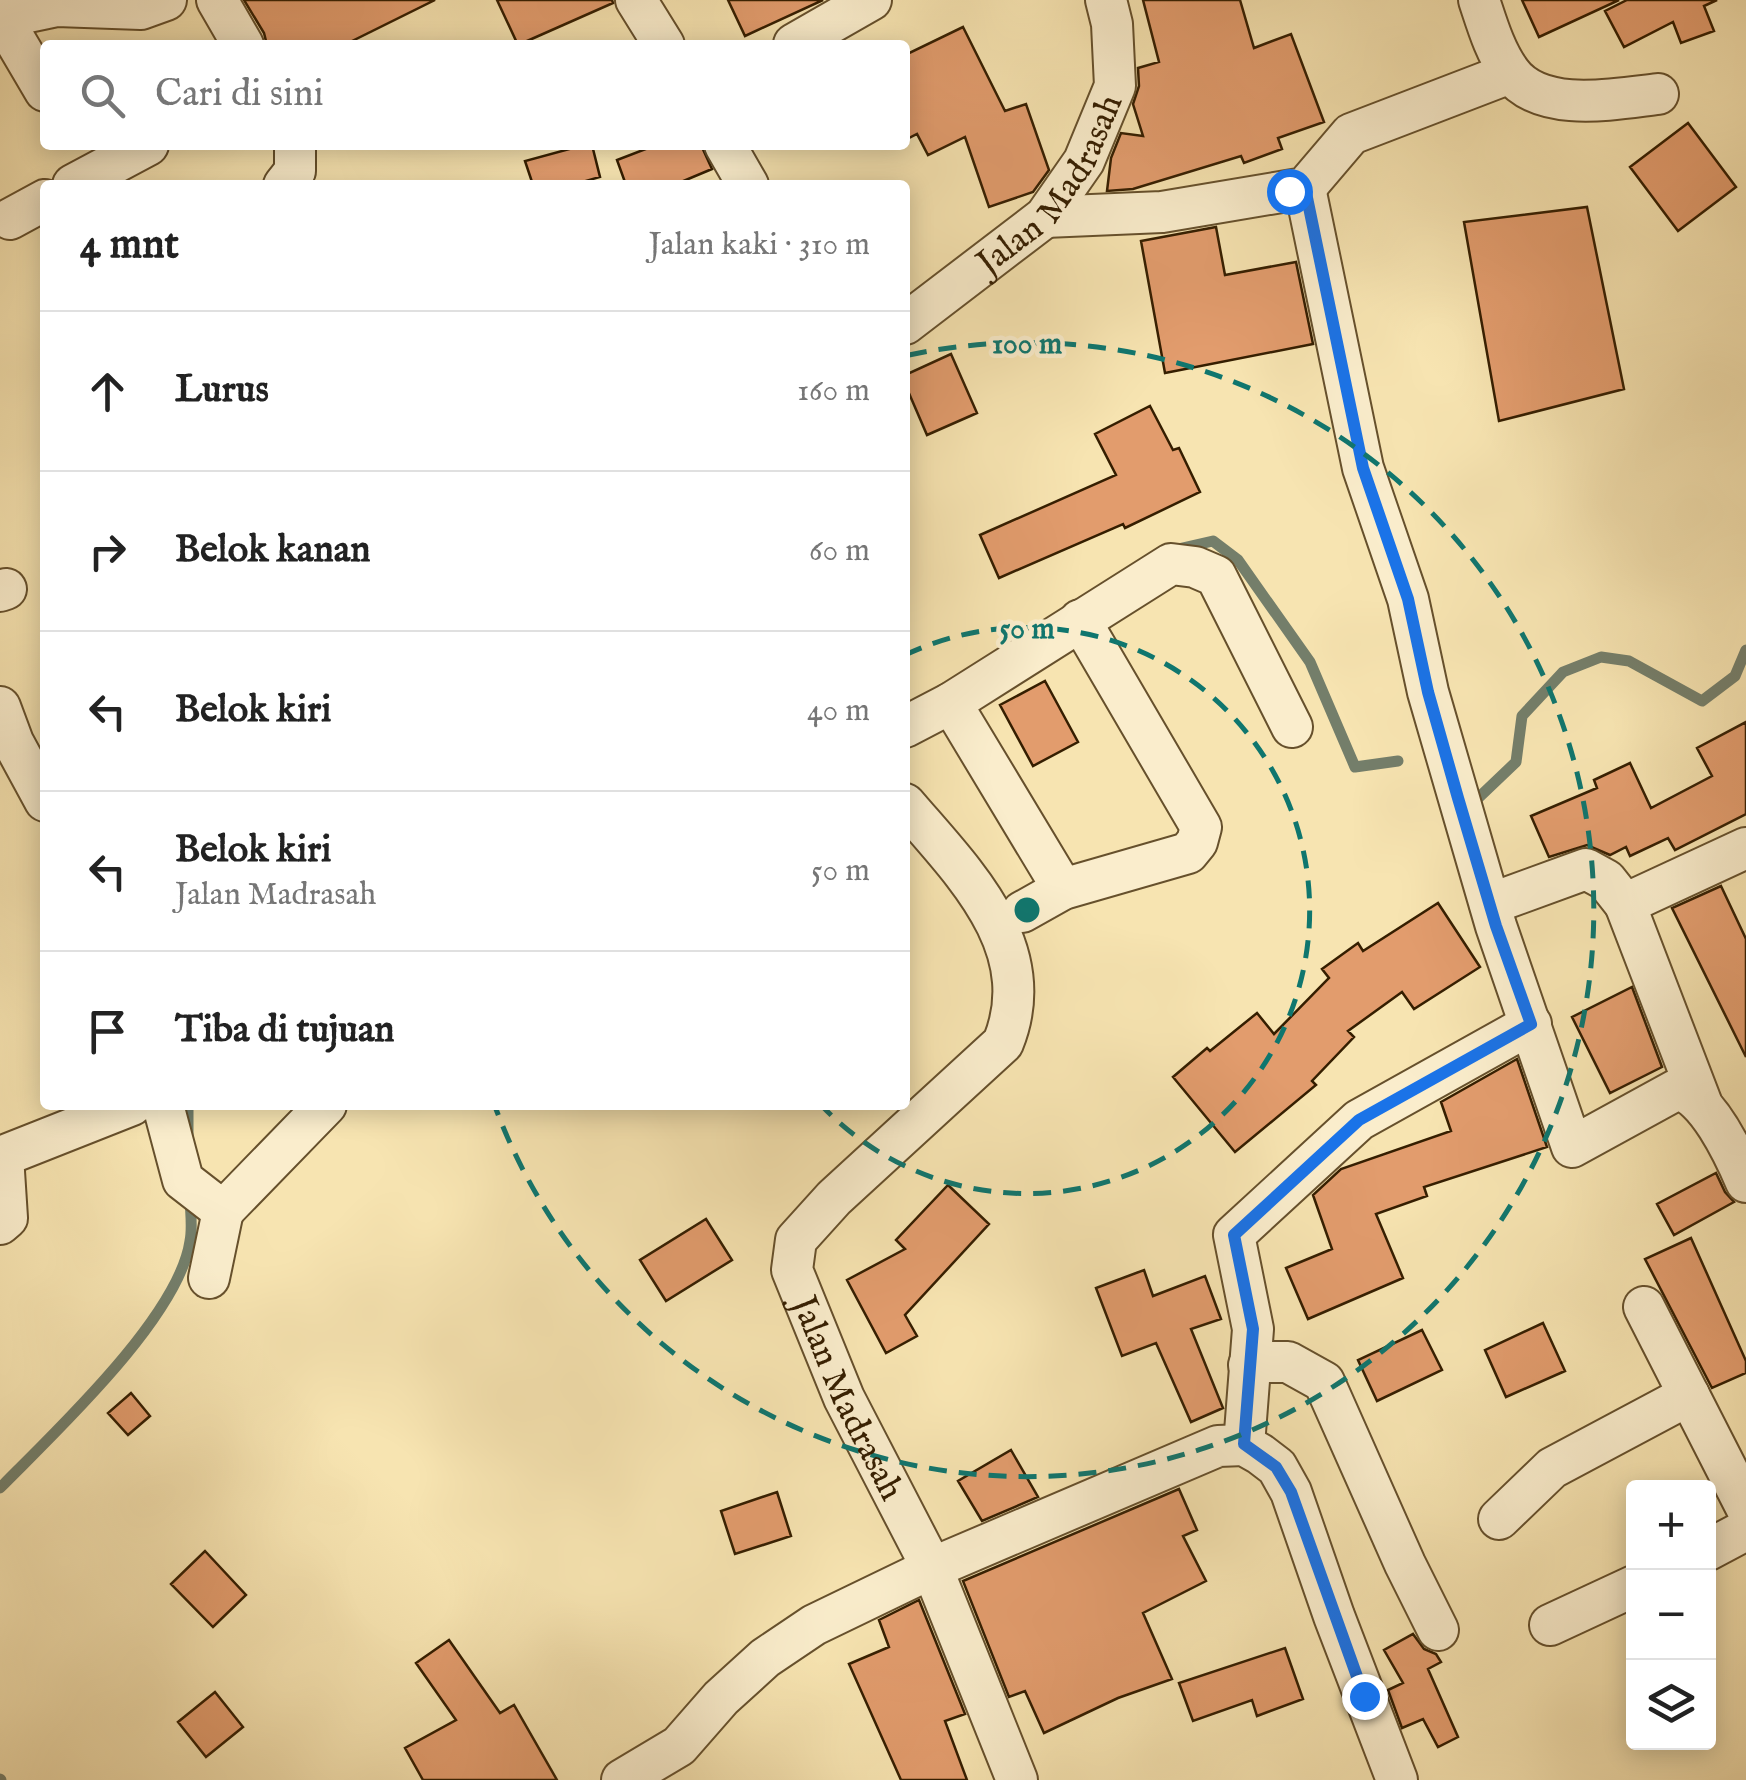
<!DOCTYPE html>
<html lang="id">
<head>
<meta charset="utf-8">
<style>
	:root { --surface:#fff; --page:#f6f6f6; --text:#222; --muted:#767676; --line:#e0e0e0 }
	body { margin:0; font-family:"IM FELL English",serif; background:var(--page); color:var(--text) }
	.controls { position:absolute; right:30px; bottom:30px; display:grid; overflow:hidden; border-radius:10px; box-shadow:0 5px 25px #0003 }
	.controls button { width:90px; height:90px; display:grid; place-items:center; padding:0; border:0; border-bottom:2px solid var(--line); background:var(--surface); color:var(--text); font:50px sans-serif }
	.stop { position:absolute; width:30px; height:30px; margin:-22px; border:8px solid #1a73e8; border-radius:50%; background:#fff }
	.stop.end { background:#1a73e8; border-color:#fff; box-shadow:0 2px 10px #0008 }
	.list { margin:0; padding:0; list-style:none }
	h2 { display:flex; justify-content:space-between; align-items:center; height:130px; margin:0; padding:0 40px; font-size:42px }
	h2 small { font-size:32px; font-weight:400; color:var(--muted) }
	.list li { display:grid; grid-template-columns:65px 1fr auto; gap:30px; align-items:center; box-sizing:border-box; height:160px; padding:0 40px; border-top:2px solid var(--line) }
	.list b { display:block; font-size:38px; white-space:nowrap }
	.list p { margin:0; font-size:32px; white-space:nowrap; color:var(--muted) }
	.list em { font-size:32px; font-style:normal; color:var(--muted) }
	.icon { flex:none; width:55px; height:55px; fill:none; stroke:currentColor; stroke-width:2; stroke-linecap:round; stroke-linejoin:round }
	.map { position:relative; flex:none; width:1746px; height:1780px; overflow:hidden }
	.search { position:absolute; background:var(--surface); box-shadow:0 5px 25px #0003; left:40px; top:40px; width:870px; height:110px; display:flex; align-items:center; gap:25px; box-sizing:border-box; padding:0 35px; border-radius:10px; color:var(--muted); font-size:38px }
	.panel { position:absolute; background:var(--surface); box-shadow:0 5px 25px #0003; left:40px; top:180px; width:870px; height:930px; border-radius:10px }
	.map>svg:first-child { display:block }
</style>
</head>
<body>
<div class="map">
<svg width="1746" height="1780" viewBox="0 0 1746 1780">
	<rect width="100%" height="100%" fill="#f7e4b1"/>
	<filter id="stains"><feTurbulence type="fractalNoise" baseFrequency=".002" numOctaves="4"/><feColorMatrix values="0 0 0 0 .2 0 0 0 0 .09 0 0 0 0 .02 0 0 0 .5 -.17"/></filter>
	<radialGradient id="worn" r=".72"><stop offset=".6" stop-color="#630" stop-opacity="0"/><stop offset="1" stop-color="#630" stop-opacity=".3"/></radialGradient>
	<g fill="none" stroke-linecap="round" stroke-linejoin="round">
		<path stroke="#747e6a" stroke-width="11" d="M 1178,549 L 1213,541 L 1238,560 L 1310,662 L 1355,767 L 1398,761
			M 1473,803 L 1516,762 L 1522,716 L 1563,672 L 1601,657 L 1629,661 L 1702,701 L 1735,676 L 1746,650
			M 188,1105 L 188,1137
			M 0,1488 C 54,1433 179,1317 190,1241 C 193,1227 190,1210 190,1195
			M 0,1779 L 1,1780"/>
	</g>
	<path fill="#e29c6d" stroke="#351e00" stroke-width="2.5" d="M 244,0 L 435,0 L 344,45 L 267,45 L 264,33 Z
		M 497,0 L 612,0 L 613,3 L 518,45 Z
		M 728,0 L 823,0 L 745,36 Z
		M 1143,0 L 1240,0 L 1254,48 L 1291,34 L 1324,122 L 1278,138 L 1282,149 L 1244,163 L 1241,156 L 1133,189 L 1107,191 L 1111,158 L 1121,133 L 1143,136 L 1133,104 L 1139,86 L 1138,68 L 1159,62 Z
		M 1522,0 L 1619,0 L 1539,37 Z
		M 1627,0 L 1717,0 L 1704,6 L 1714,31 L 1681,43 L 1673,22 L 1624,47 L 1605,11 Z
		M 963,27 L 1005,111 L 1026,104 L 1049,170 L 1033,192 L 989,207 L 965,137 L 928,155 L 917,134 L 905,140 L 905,55 Z
		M 1688,123 L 1736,187 L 1678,231 L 1630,167 Z
		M 584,145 L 592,145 L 600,177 L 572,185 L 533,185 L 525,161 Z
		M 656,145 L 701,145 L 712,169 L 674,185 L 626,185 L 617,160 Z
		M 1587,207 L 1624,389 L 1499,421 L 1464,222 Z
		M 1216,227 L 1225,275 L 1296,262 L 1313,344 L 1165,373 L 1141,241 Z
		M 951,354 L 977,413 L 927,435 L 905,384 L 905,375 Z
		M 1150,406 L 1173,450 L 1179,448 L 1200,492 L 1125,528 L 1123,524 L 999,578 L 980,535 L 1116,475 L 1095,434 Z
		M 1045,681 L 1078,742 L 1033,766 L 1000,705 Z
		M 1746,722 L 1746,814 L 1675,850 L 1668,838 L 1630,856 L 1626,847 L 1610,855 L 1587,845 L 1549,857 L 1531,816 L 1597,788 L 1594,780 L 1630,763 L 1651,808 L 1712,776 L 1697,748 Z
		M 1721,886 L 1746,939 L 1746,1057 L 1672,908 Z
		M 1438,903 L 1480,967 L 1414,1009 L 1402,992 L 1348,1031 L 1354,1037 L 1312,1081 L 1316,1085 L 1235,1152 L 1173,1077 L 1207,1048 L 1210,1051 L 1257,1013 L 1274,1034 L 1329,978 L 1322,969 L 1358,943 L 1363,951 Z
		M 1632,987 L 1662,1067 L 1610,1093 L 1572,1017 Z
		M 1517,1059 L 1547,1147 L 1424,1187 L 1427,1196 L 1376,1214 L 1403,1278 L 1308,1319 L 1286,1268 L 1332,1249 L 1313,1195 L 1341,1169 L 1451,1131 L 1441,1102 Z
		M 1716,1173 L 1725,1192 L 1734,1202 L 1674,1235 L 1657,1204 Z
		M 948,1185 L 989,1224 L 905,1315 L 917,1336 L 886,1353 L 847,1280 L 905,1249 L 896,1240 Z
		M 706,1219 L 732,1260 L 666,1301 L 640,1260 Z
		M 1691,1238 L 1746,1361 L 1746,1373 L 1712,1388 L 1645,1259 Z
		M 1144,1270 L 1153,1296 L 1205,1276 L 1221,1319 L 1191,1329 L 1223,1408 L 1191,1422 L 1156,1343 L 1122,1356 L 1096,1288 Z
		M 1543,1323 L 1565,1371 L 1506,1397 L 1485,1350 Z
		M 1422,1330 L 1442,1370 L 1377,1401 L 1358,1360 Z
		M 131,1393 L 150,1416 L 128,1435 L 108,1413 Z
		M 1011,1450 L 1038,1497 L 982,1521 L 958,1481 Z
		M 1179,1489 L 1197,1530 L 1183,1536 L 1206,1581 L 1143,1613 L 1172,1679 L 1118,1698 L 1044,1733 L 1025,1691 L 1009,1697 L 963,1581 Z
		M 777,1492 L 791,1536 L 735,1554 L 721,1511 Z
		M 205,1551 L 246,1595 L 213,1627 L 171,1584 Z
		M 919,1600 L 965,1714 L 945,1721 L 967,1780 L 901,1780 L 849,1664 L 889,1647 L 879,1620 Z
		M 1413,1634 L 1424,1649 L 1436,1654 L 1441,1662 L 1428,1669 L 1458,1737 L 1438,1747 L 1423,1719 L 1402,1728 L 1388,1690 L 1403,1683 L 1384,1650 Z
		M 449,1640 L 500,1713 L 514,1705 L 557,1780 L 423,1780 L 405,1748 L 456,1720 L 416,1663 Z
		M 1285,1648 L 1303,1699 L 1257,1716 L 1252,1700 L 1193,1721 L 1179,1683 Z
		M 215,1692 L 243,1727 L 206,1757 L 178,1722 Z"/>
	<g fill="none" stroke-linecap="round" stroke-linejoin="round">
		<g stroke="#66502c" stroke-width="44">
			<g id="minor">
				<path d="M 217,0 L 243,45"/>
				<path d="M 636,0 L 664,45"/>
				<path d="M 1479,0 C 1487,24 1495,52 1510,72 C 1540,114 1615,99 1658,94"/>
				<path d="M 0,18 L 57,6 L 141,9 L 166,0"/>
				<path d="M 2,18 L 45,91"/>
				<path d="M 794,44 L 871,0"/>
				<path d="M 725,145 L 748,185"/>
				<path d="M 73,185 L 148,145"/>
				<path d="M 284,185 L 295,171 L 295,145"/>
				<path d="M 1305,188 L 1363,468 L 1408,599 L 1428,692 L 1496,926 L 1572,1147 L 1676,1090 C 1705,1091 1735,1156 1746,1182"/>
				<path d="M 1045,217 L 1162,212 L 1305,188 L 1351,134 L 1510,73"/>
				<path d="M 10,219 L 45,200"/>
				<path id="s1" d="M 905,324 L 1045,217 L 1084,161 L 1115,86 L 1112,24 L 1106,0"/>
				<path d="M 0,591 L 6,589"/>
				<path d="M 951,703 L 1063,889"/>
				<path d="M 0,707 L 13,742 L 45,801"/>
				<path d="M 905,727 L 951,703 L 1171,564 L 1195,567 L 1216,576 L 1292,727"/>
				<path id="s2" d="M 905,804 C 963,872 1042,947 1003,1043 L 834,1198 L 796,1240 L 792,1270 L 844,1398 L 932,1568 L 1017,1780"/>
				<path d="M 1490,904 L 1586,869 L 1606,880 L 1625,904 L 1746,848"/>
				<path d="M 1625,904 L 1701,1102"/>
				<path d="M 1022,912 L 1063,889 L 1188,853 L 1197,842 L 1201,827 L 1080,620"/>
				<path d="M 163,1105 L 183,1180 L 223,1211 L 326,1105"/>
				<path d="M 0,1224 L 7,1218 L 3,1156 L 132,1105"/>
				<path d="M 209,1278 L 223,1211"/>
				<path d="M 1644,1307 L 1746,1507"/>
				<path d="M 1249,1365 L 1262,1362 L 1288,1362 L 1324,1382 L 1405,1564 L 1438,1630"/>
				<path d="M 1244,1445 L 1253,1329 L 1234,1235 L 1359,1120 L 1531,1024"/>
				<path d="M 1499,1519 L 1552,1468 L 1689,1395"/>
				<path d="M 1708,1550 L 1746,1530"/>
				<path d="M 1550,1625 L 1634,1586"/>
				<path d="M 622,1780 L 679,1746 L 721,1698 L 765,1658 L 814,1625 L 932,1568 L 1218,1446 L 1244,1445 L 1260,1454 L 1277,1467 L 1291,1492 L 1334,1616 L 1397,1780"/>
			</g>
		</g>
		<use href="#minor" stroke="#faedcc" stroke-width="40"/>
	</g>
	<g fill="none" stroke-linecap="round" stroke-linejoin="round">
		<path stroke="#1a73e8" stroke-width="12" d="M 1289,191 L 1305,188 L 1363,468 L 1408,599 L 1428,692 L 1458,798 L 1496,926 L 1531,1024 L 1359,1120 L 1234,1235 L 1253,1329 L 1244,1444 L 1276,1467 L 1291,1492 L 1364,1696"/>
	</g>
	<g fill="none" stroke="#0f766e" stroke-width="5" stroke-dasharray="18 12">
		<path d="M905 655A283 283 0 1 1 823 1107"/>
		<path d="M909 355A567 567 0 1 1 496 1109"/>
	</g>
	<g text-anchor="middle" stroke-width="9" stroke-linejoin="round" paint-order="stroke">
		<g font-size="35" fill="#351e00" stroke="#faedcc">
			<text dy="12" stroke="none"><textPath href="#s1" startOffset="205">Jalan Madrasah</textPath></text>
			<text dy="12" stroke="none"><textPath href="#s2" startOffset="730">Jalan Madrasah</textPath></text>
		</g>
	</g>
	<circle cx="1027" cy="910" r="15" fill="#0f766e" stroke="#faedcc" stroke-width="5"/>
	<g font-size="30" text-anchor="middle" font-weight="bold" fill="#0f766e" stroke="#faedcc" stroke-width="9" stroke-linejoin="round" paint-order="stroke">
		<text x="1027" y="353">100 m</text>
		<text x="1027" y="638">50 m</text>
	</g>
	<rect width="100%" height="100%" filter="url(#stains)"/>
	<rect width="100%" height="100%" fill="url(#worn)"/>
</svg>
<div class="controls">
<button>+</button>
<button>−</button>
<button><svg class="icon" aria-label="layers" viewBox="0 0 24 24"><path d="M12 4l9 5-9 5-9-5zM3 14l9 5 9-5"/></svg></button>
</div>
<div class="stop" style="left:1289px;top:191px"></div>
<div class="stop end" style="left:1364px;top:1696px"></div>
<div class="search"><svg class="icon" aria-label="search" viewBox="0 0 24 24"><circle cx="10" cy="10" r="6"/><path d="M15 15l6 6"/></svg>Cari di sini</div>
<section class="panel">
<h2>4 mnt<small>Jalan kaki · 310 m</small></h2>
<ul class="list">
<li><svg class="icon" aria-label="ahead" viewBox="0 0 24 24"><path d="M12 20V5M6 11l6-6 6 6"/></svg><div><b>Lurus</b></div><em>160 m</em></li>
<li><svg class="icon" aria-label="right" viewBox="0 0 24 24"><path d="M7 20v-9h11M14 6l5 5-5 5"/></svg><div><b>Belok kanan</b></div><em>60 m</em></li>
<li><svg class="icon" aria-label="left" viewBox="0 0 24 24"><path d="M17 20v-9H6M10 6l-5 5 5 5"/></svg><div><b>Belok kiri</b></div><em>40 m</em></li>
<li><svg class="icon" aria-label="left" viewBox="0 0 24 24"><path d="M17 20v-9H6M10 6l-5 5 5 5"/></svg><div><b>Belok kiri</b><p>Jalan Madrasah</p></div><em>50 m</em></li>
<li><svg class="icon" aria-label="arrive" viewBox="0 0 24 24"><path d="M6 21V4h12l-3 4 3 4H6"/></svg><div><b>Tiba di tujuan</b></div></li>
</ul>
</section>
</div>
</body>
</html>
